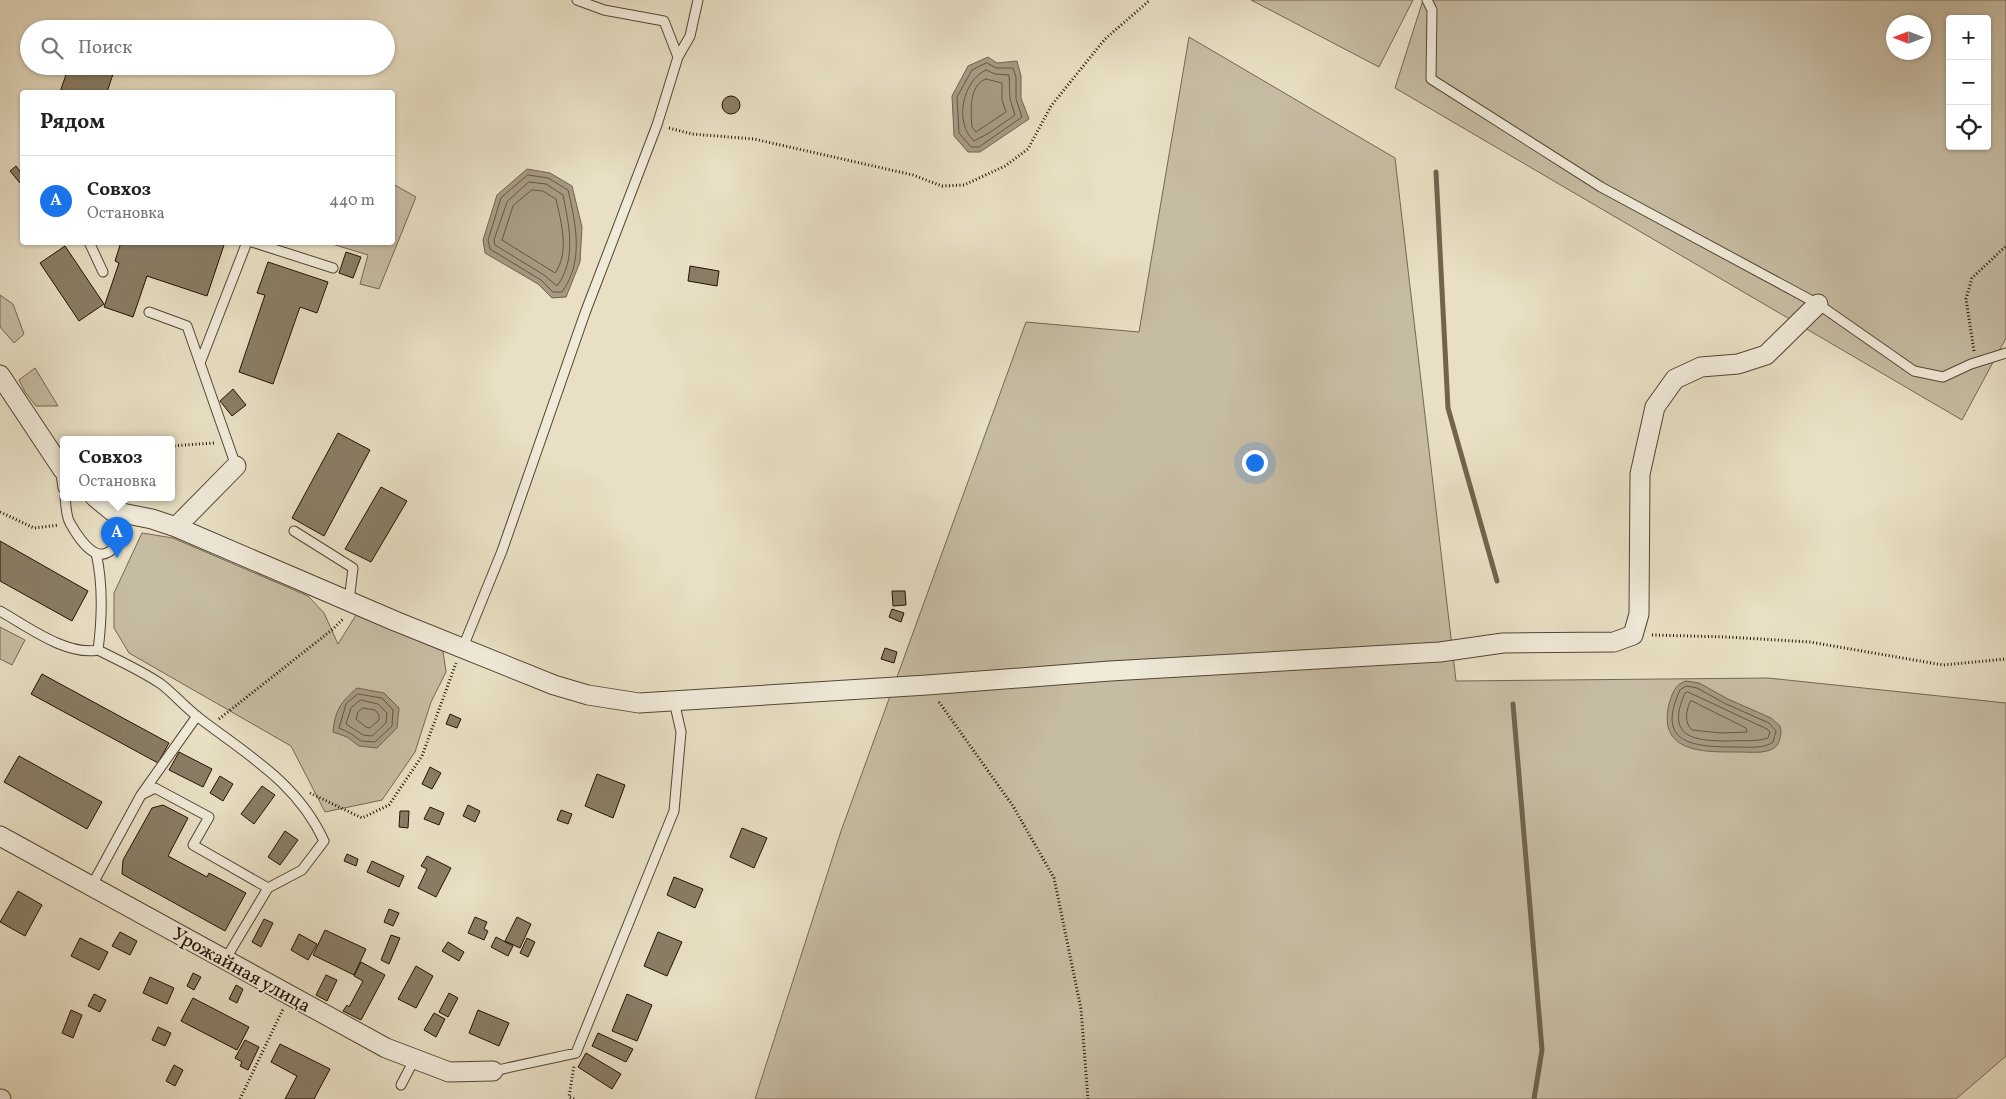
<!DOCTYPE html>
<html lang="ru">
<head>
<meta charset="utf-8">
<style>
	:root { --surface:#fff; --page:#f2f2f2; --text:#222; --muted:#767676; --line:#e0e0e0; --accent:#1a73e8 }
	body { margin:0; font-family:Vollkorn,serif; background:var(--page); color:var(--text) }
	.controls { position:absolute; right:15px; top:15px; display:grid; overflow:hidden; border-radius:5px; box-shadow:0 1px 4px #0004 }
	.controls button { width:45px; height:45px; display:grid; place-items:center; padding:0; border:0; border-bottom:1px solid var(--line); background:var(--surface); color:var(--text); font:25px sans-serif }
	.compass { position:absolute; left:1886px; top:15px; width:45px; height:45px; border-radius:50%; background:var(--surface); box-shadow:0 1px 4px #0004; rotate:270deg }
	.you { position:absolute; left:1254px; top:462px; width:18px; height:18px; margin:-12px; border:4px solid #fff; border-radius:50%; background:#1a73e8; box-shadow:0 0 0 8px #1a73e833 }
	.badge { display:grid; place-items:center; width:32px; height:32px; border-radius:50%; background:var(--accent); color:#fff; font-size:16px; font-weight:700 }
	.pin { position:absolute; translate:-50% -41px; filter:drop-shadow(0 1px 2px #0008) }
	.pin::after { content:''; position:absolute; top:26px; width:18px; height:15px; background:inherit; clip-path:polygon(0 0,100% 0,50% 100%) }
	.popup { position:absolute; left:60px; top:436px; width:115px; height:65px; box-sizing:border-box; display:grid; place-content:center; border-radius:5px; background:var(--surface); filter:drop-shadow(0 1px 4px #0005); font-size:16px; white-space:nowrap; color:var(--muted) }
	.popup b { font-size:19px; color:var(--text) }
	.popup::after { content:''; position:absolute; left:50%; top:100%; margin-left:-10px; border:10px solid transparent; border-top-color:var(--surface) }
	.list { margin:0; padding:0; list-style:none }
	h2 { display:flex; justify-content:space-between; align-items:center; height:65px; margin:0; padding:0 20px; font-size:21px }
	h2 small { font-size:16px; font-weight:400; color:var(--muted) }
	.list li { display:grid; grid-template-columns:32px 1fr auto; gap:15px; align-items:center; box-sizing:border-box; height:90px; padding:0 20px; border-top:1px solid var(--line) }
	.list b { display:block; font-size:19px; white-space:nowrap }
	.list p { margin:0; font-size:16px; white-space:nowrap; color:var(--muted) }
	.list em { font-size:16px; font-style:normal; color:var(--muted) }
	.icon { flex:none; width:28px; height:28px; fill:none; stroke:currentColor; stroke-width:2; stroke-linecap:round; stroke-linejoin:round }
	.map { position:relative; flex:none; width:2006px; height:1099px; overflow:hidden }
	.search { position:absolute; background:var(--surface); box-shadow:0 1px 4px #0004; left:20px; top:20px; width:375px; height:55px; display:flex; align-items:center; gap:12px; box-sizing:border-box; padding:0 18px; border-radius:28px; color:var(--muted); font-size:19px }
	.panel { position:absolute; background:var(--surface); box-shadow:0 1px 4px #0004; left:20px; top:90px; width:375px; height:155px; border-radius:5px }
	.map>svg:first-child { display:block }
</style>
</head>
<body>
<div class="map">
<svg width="2006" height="1099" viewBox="0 0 2006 1099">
	<rect width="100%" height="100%" fill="#e8dfc4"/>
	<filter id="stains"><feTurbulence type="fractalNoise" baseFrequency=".004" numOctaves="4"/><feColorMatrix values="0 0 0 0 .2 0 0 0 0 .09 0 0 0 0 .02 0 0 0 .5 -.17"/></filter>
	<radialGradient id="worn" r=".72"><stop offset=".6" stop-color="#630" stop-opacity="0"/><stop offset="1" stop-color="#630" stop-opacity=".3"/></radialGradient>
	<path fill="#c6bca3" stroke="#746752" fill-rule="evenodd" d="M 1251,0 L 1413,0 L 1379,67 Z
		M 1423,0 L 2006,0 L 2006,338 L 1962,420 L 1395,88 ZM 1950,19 L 1987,19 L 1987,146 L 1950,146 ZM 1894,22 L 1924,22 L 1924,52 L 1894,52 Z
		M 1189,37 L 1395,158 L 1456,681 L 1768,678 L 2006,703 L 2006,1056 L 1956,1099 L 755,1099 L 841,831 L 1026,322 L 1139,332 Z
		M 393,184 L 416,197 L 379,289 L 360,284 L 368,255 L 329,243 L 392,242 Z
		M 0,295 L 13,304 L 24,334 L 14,343 L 0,327 Z
		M 35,368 L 58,406 L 36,406 L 25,392 L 19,380 Z
		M 142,533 L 173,538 L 308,596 L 324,613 L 338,644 L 356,615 L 443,651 L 446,672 L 431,702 L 415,752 L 382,800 L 325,812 L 291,746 L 129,653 L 114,628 L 114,593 Z
		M 0,627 L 25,640 L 12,665 L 0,659 Z"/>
	<path fill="#a59982" stroke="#71634e" d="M 988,57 L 997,63 L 1017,61 L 1021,76 L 1021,98 L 1029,119 L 980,152 L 968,152 L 954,136 L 952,96 L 968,66 Z
		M 527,169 L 550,173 L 572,186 L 582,227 L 580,262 L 566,297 L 552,298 L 538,284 L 485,253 L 483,240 L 497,195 Z
		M 1686,681 L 1699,683 L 1728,699 L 1771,718 L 1780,726 L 1781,731 C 1781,737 1779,745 1774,748 C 1766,754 1749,752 1739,752 C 1706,752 1657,754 1669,704 C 1672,694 1675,684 1686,681 Z
		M 357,688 L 384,693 L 399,708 L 397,728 L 377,748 L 359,746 L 347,737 L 333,732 C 335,710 341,702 357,688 Z"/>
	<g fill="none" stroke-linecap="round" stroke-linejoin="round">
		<path stroke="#645642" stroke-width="1" d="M 987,63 L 996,68 L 1013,68 L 1016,77 L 1016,99 L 1022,117 L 979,147 L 971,147 L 959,133 L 957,97 L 972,70 Z
			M 986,70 L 995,74 L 1009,75 L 1010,99 L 1015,115 L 989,133 L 974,141 C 954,123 962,81 986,70 Z
			M 986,79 L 1002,83 L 1002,100 L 1006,112 L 976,132 L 972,127 C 971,113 968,85 986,79 Z
			M 528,175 L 548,178 L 568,190 C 576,224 584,262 562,292 L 553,292 L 541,280 L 490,249 L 488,240 L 501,198 Z
			M 529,182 L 546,184 L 563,195 C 569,225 577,259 557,286 L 544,275 L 495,245 L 494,240 L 507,202 Z
			M 532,190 L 543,191 L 556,199 C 561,222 570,252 555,273 L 502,240 L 513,206 Z
			M 1687,686 L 1697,688 L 1726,704 L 1769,723 L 1776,731 L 1773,742 C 1765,749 1746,747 1736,747 C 1693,747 1655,744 1680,690 Z
			M 1688,692 L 1767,729 L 1770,732 L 1768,738 C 1757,742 1742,740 1730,741 C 1694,741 1665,738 1685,693 Z
			M 358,694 L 382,698 L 393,710 L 392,726 L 375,742 L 361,741 L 350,733 L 339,728 L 346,704 Z
			M 361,700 L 378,704 L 387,713 L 386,723 L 372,736 L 363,735 L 346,724 L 351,708 Z
			M 1692,701 L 1746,728 L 1747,732 L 1721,733 L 1692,730 C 1684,723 1686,711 1690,702 Z
			M 363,708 L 375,710 L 379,715 L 379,720 L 370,728 L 366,727 L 356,719 L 358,712 Z"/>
		<path stroke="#71634e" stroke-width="5" d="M 1436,172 L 1448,408 L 1497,581
			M 1513,704 L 1542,1050 L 1534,1099"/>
	</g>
	<path fill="#897d66" stroke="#221201" d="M 69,66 L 99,66 L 114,71 L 107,92 L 60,92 Z
		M722 105a9 9 0 1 1 18 0a9 9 0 1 1-18 0Z
		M 16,166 L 22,174 L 22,181 L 20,183 L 10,171 Z
		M 121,242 L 225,242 L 207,296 L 147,276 L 133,317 L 104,307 L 119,263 L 115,261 Z
		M 65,246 L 104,304 L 79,321 L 40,263 Z
		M 346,252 L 361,257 L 353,278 L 339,273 Z
		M 268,262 L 328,282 L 317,313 L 300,307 L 273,384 L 239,372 L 265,295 L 257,293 Z
		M 690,266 L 719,271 L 717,286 L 688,281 Z
		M 233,389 L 246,405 L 232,416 L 220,401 Z
		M 338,433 L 370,450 L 324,536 L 292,518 Z
		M 381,487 L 407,501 L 371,562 L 345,549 Z
		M 0,541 L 88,591 L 72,621 L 0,581 Z
		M 892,591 L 905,591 L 906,605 L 893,606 Z
		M 892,609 L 904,613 L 901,622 L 889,617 Z
		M 885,648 L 897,652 L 894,663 L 881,659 Z
		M 42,674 L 169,743 L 158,763 L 31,694 Z
		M 450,714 L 461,719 L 457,728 L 446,724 Z
		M 179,752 L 212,769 L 203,787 L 169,770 Z
		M 19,756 L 102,802 L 87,829 L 4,782 Z
		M 430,767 L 441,773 L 432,789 L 422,784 Z
		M 597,774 L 625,785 L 613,818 L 585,806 Z
		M 220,776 L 233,784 L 223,801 L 210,793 Z
		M 262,786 L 275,795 L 254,824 L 241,814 Z
		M 163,805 L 188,818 L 168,856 L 207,877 L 209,873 L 246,893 L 225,931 L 122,874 L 123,860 L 152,808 Z
		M 468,805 L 480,811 L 475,822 L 463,816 Z
		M 430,807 L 444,813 L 439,825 L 424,819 Z
		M 561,810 L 572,814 L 568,824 L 557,820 Z
		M 400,811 L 409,811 L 408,828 L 399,827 Z
		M 742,828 L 767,838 L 754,868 L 730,857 Z
		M 285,831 L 298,840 L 280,865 L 268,857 Z
		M 347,854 L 358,859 L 356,866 L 344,861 Z
		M 427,856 L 451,868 L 436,897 L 418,888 L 427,869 L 421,866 Z
		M 372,861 L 404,876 L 399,887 L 367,872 Z
		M 674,877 L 703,889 L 695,908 L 667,895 Z
		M 18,891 L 42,905 L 25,936 L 0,922 Z
		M 389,909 L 399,913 L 393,926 L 384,922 Z
		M 475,917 L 487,922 L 484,929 L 488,931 L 484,940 L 468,933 Z
		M 517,917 L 531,924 L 520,948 L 505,941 Z
		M 264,919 L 273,923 L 261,947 L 252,942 Z
		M 325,930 L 366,949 L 354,975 L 313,955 Z
		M 120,932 L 137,941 L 130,955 L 112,946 Z
		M 658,932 L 682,942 L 667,976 L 644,966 Z
		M 299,934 L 317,944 L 308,960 L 291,950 Z
		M 391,935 L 400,938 L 389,964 L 381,960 Z
		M 496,937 L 513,946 L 508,956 L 491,947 Z
		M 80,938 L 108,952 L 99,970 L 71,956 Z
		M 527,938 L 535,942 L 528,957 L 520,953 Z
		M 448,942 L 464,952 L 459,961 L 442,951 Z
		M 361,962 L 385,975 L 361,1020 L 343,1011 L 347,1005 L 349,1007 L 363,981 L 354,976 Z
		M 416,966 L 433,976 L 416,1008 L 398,999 Z
		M 193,973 L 201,977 L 194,990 L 187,986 Z
		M 326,975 L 337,980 L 327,1001 L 316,995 Z
		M 150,977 L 174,988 L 167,1004 L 143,993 Z
		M 236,985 L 243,989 L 237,1003 L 229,999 Z
		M 449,993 L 458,998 L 448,1017 L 439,1012 Z
		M 94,994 L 106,1000 L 100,1012 L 88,1006 Z
		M 627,994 L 652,1005 L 637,1041 L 612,1031 Z
		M 193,998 L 249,1027 L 237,1050 L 181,1021 Z
		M 71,1010 L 82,1015 L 73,1038 L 62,1033 Z
		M 478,1010 L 509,1023 L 499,1046 L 469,1033 Z
		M 434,1013 L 445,1019 L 436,1037 L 424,1030 Z
		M 158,1027 L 171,1033 L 165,1046 L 152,1040 Z
		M 598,1033 L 633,1049 L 626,1062 L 592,1046 Z
		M 245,1040 L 259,1047 L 248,1070 L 240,1066 L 242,1062 L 235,1058 Z
		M 280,1044 L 330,1069 L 314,1099 L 285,1099 L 297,1076 L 271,1062 Z
		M 586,1053 L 621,1074 L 612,1089 L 578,1067 Z
		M 174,1065 L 183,1070 L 175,1086 L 166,1081 Z"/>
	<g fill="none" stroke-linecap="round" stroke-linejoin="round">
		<g stroke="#544532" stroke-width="11">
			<path id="service" d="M 577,0 L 604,10 L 664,21 L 678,57
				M 1427,0 L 1432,10 L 1431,79 L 1601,187 L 1818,304 L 1914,371 L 1943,377 L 1971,364 L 2006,353
				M 89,242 L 103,272
				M 252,242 L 333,268
				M 149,312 L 187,326 L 236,466
				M 200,363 L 247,242
				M 60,468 L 63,488
				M 65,497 C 66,505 66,516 70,523 C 75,532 86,549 96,553 C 111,559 121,539 125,528 L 114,513
				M 294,531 L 353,568 L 349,601
				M 96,553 C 103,583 102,619 98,650 C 118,660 142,671 161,684 C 174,694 185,707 198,717 C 247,755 297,782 324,841 L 302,870 L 268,888 L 225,960
				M 0,611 C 27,626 66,656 98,650
				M 463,647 L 502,551 L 585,313 L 657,125 L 678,57 L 690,36 L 698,0
				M 141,795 L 197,716
				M 91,887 L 141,795 L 155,788 L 209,817 L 193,845 L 268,888
				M 493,1071 L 576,1053 L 674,811 L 681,732 L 674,701
				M 401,1085 L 414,1060"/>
		</g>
		<g stroke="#544532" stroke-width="21">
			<path id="minor" d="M 0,375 L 63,470
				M 95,497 L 112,511 L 152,519 L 176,527 L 395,621 L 554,685 L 588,695 L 639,703 L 927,685 L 1110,671 L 1440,652 L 1503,643 L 1614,642 L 1633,635 L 1639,614 L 1640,474 L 1655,407 L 1675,379 L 1701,367 L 1738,364 L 1766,355 L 1818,304
				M 176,527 L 236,466
				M 0,836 L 386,1048 L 449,1072 L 493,1071
				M 0,1099 L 1,1099"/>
		</g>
		<path stroke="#221201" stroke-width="3" stroke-dasharray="1 2.5" stroke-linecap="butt" d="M 669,128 L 692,134 L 754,139 L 913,175 L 942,186 L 964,185 L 1005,166 L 1028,149 L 1051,106 L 1105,39 L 1150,0
			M 1974,351 L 1966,299 L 1972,278 L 2006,246
			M 171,446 L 215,443
			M 0,512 L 34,528 L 59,525
			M 1652,635 L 1727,637 L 1810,642 L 1943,665 L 2006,659
			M 939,702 L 1013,806 L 1054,878 L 1081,1009 L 1088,1099
			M 219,719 L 333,629 L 344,618
			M 310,793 L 362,818 L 389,805 L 422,756 L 456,663
			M 240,1099 L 283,1009
			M 574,1099 L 569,1097 L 574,1066"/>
		<use href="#service" stroke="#f0ead9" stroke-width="9"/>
		<use href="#minor" stroke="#f0ead9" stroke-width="19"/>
	</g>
	<g text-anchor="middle" stroke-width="4" stroke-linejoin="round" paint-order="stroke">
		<g font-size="19" fill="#221201" stroke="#f0ead9">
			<text transform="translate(242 969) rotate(29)" y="7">Урожайная улица</text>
		</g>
	</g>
	<rect width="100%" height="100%" filter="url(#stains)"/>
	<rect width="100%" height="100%" fill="url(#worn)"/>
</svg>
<div class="controls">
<button>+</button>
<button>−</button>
<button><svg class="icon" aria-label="locate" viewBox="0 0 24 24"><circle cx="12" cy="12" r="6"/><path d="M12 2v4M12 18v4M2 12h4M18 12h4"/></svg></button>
</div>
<svg class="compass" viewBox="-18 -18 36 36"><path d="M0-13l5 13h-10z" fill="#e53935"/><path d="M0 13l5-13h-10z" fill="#767676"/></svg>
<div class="you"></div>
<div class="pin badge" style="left:117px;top:558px">A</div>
<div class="popup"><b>Совхоз</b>Остановка</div>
<div class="search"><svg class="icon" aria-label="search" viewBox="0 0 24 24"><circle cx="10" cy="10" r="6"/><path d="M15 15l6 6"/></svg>Поиск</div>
<section class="panel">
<h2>Рядом<small></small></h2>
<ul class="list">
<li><span class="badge">A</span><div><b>Совхоз</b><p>Остановка</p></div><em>440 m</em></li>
</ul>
</section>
</div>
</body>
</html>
